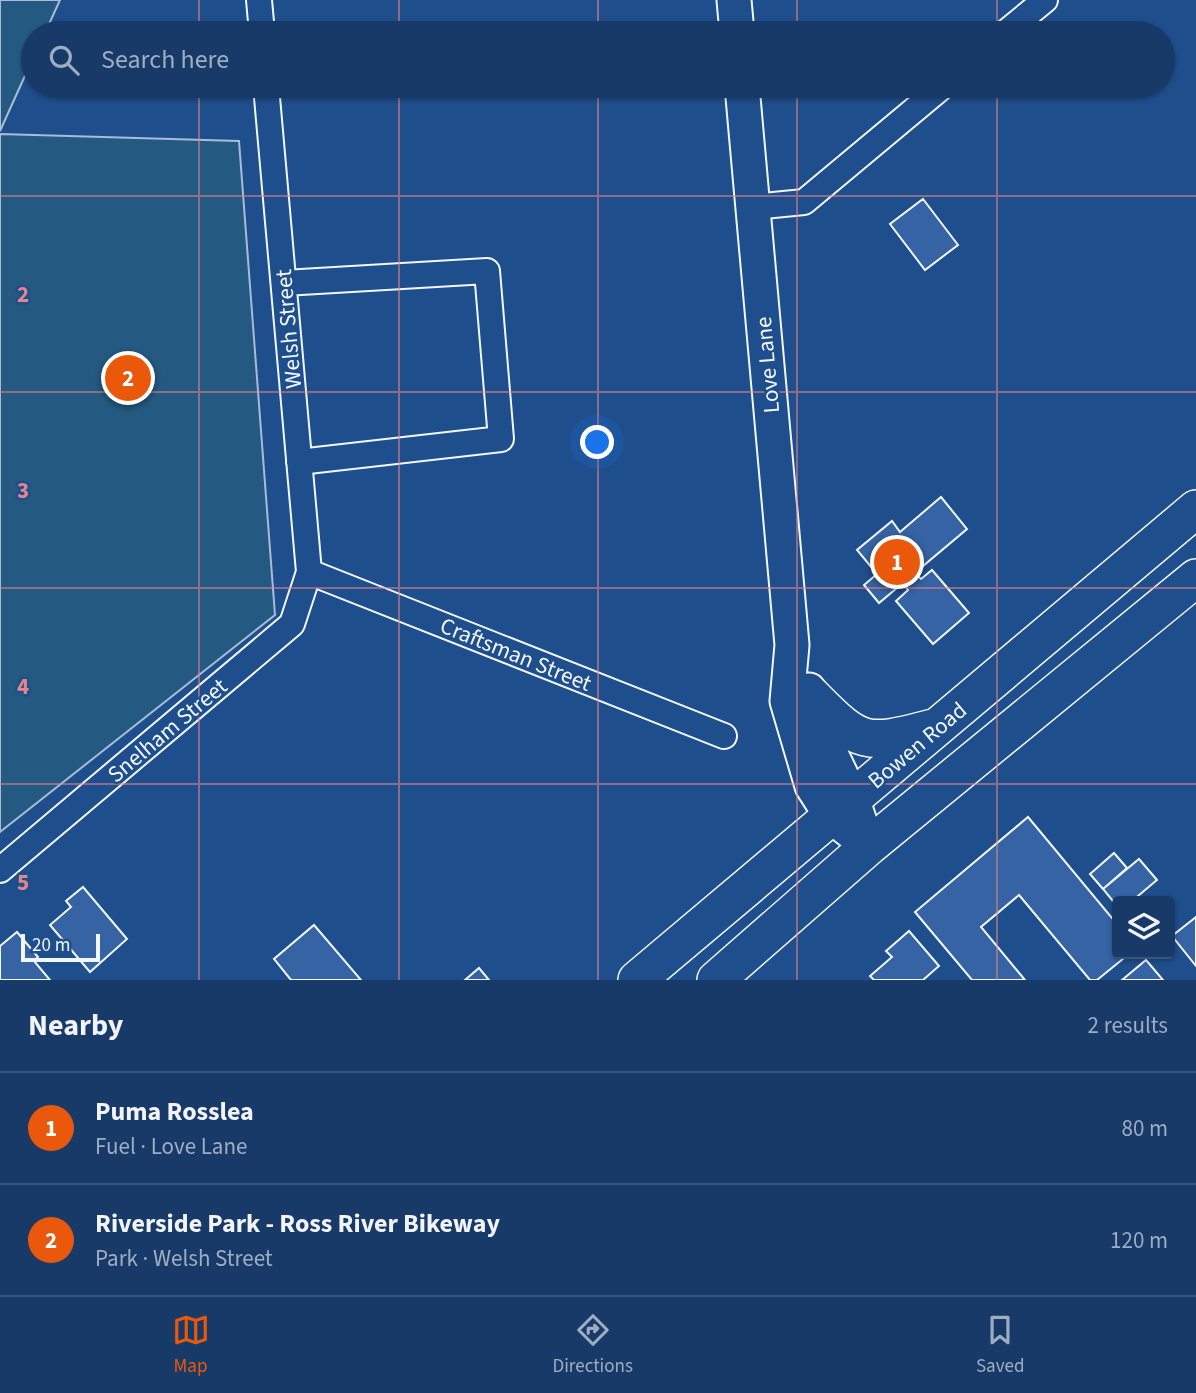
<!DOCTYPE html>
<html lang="en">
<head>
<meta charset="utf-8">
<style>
	:root { --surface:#173a69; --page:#20416f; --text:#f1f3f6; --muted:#9eadc0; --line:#36547d; --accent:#ea580c }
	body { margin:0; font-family:"Source Sans 3",sans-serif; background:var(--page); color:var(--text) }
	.controls { position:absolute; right:21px; bottom:21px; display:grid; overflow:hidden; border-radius:7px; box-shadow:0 2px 5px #0004 }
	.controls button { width:63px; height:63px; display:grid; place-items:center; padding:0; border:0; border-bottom:2px solid var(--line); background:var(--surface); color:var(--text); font:35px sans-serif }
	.scale { position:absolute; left:21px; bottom:18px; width:79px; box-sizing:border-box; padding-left:7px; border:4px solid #f2f6ff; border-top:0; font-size:19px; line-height:24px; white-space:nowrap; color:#f2f6ff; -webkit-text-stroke:5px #1f4e8c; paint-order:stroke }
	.you { position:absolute; left:598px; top:443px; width:24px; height:24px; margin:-18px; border:5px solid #fff; border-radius:50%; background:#1a73e8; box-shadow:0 0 0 10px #1a73e833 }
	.badge { display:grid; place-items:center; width:46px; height:46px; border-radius:50%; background:var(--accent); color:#fff; font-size:23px; font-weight:700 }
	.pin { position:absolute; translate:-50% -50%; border:4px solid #fff; box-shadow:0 2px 7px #0006 }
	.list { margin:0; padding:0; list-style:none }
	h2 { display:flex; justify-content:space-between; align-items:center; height:91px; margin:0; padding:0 28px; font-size:30px }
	h2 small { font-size:23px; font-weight:400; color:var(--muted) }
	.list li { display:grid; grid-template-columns:46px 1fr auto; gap:21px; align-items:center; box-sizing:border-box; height:112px; padding:0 28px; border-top:2px solid var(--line) }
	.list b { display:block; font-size:26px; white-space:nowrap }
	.list p { margin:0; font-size:23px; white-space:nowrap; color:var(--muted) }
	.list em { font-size:23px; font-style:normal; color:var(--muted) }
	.icon { flex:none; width:38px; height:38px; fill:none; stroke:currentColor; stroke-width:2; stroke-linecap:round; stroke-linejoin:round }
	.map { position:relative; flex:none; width:1196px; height:980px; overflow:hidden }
	.search { position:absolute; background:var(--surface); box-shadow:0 2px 5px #0004; left:21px; right:21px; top:21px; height:77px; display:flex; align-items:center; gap:18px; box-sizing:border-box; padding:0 24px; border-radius:38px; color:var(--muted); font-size:26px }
	.sheet { height:315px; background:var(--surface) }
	nav { display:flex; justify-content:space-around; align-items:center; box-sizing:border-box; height:98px; border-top:2px solid var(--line); background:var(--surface); font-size:19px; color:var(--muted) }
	nav a { display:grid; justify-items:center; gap:4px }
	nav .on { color:var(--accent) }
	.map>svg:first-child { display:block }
</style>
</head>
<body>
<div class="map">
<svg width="1196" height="980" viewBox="0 0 1196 980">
	<rect width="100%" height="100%" fill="#1f4e8c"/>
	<path fill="#245a82" stroke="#a8bbd7" stroke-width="2" d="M 0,0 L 60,0 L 45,33 L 33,33 L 33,58 L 0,131 Z
		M 0,134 L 239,141 L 275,615 L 0,832 Z"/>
	<path fill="#3563a3" stroke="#f2f6ff" stroke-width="2" d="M 923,199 L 958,245 L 925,270 L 890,224 Z
		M 941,497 L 967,529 L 879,603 L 864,585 L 877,574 L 857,550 L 892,521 L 900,532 Z
		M 932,570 L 969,613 L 933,644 L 896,601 L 908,590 L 903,583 L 915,573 L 921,579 Z
		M 1028,817 L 1117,924 L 1117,954 L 1129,954 L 1097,980 L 1090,980 L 1019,895 L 981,927 L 1025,980 L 972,980 L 915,912 Z
		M 1114,853 L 1127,868 L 1103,889 L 1090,874 Z
		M 1139,859 L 1157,880 L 1132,901 L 1117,901 L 1117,906 L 1103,889 Z
		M 83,887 L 127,939 L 90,972 L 50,925 L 71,907 L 66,901 Z
		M 1196,917 L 1196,966 L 1172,936 Z
		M 314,925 L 361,980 L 291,980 L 274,959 Z
		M 909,931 L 939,966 L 923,980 L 874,980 L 870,976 L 892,957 L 886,951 Z
		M 17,932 L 38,957 L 34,961 L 50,980 L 0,980 L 0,946 Z
		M 1146,960 L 1163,980 L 1122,980 Z
		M 479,968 L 489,980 L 465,980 Z"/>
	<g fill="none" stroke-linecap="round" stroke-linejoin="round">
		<g stroke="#f2f6ff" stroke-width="28">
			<path id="street" d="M 259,0 L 262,33
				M 1005,33 L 1045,0
				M 753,207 L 804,202 L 943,86
				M 284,283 L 487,271 L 501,439 L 299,462
				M 309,572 L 724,736
				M 0,870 L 292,624 L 309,572 L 266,86"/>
		</g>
		<g stroke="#f2f6ff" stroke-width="37">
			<path id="secondary" d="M 734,0 L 737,33
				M 742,86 L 792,645 L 787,701 L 812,786 L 831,816 L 869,846
				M 809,690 L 833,758 L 852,798 L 860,822"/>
		</g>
		<g stroke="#f2f6ff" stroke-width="40">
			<path id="primary" d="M 811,695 C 860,745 865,746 933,728
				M 637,980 L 1196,509
				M 716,980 L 869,846 L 1196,578"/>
		</g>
		<use href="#street" stroke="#1f4e8c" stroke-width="24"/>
		<use href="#secondary" stroke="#1f4e8c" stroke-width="33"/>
		<use href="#primary" stroke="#1f4e8c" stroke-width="37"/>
	</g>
	<path fill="none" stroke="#e38589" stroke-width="2" stroke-opacity="0.55" d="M 199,0 L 199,33M 399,0 L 399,33M 598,0 L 598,33M 797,0 L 797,33M 997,0 L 997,33M 199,86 L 199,980M 399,86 L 399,980M 598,86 L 598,980M 797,86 L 797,980M 997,86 L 997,980M 0,196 L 1196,196M 0,392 L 1196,392M 0,588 L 1196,588M 0,784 L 1196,784"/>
	<g text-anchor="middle" stroke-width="5" stroke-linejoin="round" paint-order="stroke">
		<g font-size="23" fill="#f2f6ff" stroke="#1f4e8c">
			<text transform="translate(288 329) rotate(-95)" y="8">Welsh Street</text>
			<text transform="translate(767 365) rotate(-95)" y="8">Love Lane</text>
			<text transform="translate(516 654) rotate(22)" y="8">Craftsman Street</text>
			<text transform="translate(167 730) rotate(-40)" y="8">Snelham Street</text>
			<text transform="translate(917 745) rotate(-40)" y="8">Bowen Road</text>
		</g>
	</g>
	<g font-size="23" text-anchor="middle" font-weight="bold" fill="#e38589" stroke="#1f4e8c" stroke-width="5" stroke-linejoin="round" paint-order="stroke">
		<text x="23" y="302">2</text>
		<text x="23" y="498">3</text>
		<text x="23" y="694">4</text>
		<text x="23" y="890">5</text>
	</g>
</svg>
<div class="controls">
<button><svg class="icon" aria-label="layers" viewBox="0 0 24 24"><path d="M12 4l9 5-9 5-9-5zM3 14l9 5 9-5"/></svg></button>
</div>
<div class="scale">20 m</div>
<div class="you"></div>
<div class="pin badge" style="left:897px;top:562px">1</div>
<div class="pin badge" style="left:128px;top:378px">2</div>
<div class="search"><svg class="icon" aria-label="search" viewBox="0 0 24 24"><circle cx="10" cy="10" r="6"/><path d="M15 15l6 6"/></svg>Search here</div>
</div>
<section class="sheet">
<h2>Nearby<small>2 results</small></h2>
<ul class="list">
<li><span class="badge">1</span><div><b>Puma Rosslea</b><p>Fuel · Love Lane</p></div><em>80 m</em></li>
<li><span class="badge">2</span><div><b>Riverside Park - Ross River Bikeway</b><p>Park · Welsh Street</p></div><em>120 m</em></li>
</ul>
</section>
<nav>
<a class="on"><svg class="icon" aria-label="map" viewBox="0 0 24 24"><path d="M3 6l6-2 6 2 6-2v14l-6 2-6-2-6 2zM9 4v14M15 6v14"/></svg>Map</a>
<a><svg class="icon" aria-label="directions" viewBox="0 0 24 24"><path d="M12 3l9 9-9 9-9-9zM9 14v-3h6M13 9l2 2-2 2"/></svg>Directions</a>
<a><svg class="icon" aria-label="saved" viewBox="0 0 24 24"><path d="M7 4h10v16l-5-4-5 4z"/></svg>Saved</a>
</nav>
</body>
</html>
